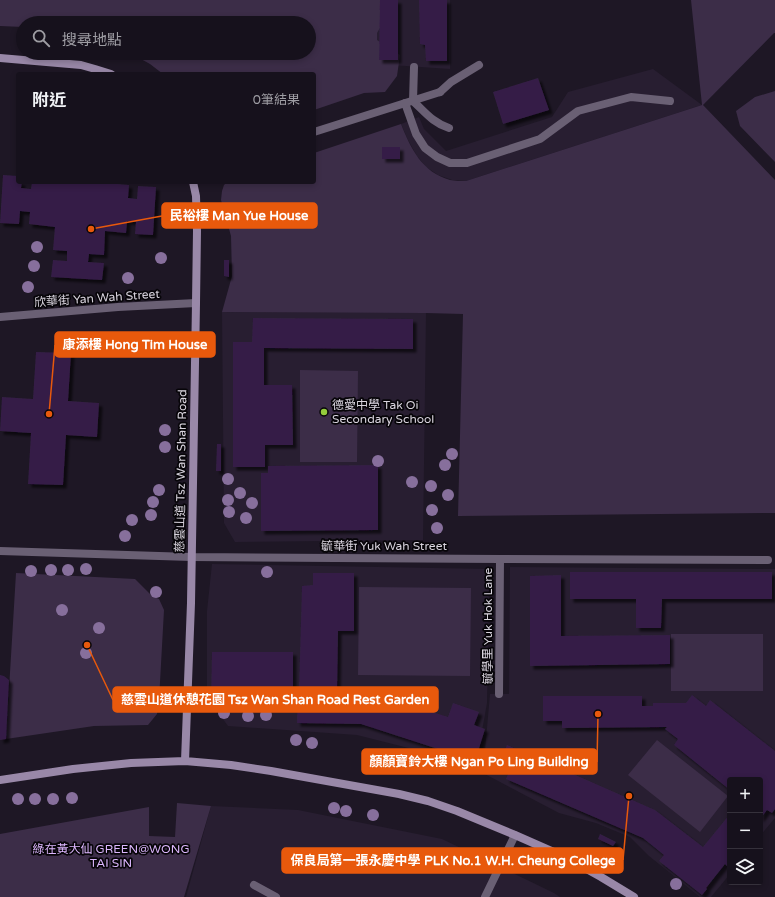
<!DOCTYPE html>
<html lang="zh-TW">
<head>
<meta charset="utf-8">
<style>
	:root { --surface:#16111c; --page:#231f29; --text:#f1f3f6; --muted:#9e9da3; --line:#35313b }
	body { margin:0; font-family:"Varela Round","Noto Sans TC",sans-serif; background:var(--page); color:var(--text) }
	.controls { position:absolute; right:12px; bottom:12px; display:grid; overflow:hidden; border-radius:4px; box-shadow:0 2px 6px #0003 }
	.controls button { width:36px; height:36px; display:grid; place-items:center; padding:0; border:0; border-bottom:1px solid var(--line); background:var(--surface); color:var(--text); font:20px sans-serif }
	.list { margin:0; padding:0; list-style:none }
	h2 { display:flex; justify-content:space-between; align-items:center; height:52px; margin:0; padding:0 16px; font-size:17px }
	h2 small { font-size:13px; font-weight:400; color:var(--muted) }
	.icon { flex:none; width:22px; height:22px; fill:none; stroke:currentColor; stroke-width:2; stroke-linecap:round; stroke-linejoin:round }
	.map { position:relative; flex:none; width:775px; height:897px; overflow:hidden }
	.search { position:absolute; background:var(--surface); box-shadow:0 2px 6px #0003; left:16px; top:16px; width:300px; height:44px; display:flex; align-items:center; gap:10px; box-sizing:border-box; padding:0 14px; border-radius:22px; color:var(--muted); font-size:15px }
	.panel { position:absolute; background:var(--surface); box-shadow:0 2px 6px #0003; left:16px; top:72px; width:300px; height:112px; border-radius:4px }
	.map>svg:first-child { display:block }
</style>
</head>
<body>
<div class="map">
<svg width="775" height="897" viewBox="0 0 775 897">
	<defs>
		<filter id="shadow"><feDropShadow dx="3.5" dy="3.5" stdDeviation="1" flood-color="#0009"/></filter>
	</defs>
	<rect width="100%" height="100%" fill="#1e1725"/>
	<path fill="#281e31" d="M 377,0 L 450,0 L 450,69 L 377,64 Z
		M 653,69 L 702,105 L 466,181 L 452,180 L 438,175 L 426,167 L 417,156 L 408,140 L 401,124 L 419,117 L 424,129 L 446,151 L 552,117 L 568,92 Z
		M 222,312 L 426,313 L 423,540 L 235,542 L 224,523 Z
		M 212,564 L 489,569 L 487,703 L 476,765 L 357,735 L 228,726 L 207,697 L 207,611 Z
		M 510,567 L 775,569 L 775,818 L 760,836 L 760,780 L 730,780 L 730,874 L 711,897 L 700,897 L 649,856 L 630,837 L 596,823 L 559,813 L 483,773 L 490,694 L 509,694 Z
		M 211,806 L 298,810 L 442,839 L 554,893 L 560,897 L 186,897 Z"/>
	<path fill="#3c2d48" d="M 0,0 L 396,0 L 377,33 L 377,40 L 400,55 L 397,76 L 385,92 L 364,93 L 314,110 L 314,74 L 163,74 L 150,64 L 130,53 L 309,53 L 309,23 L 23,23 L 23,27 L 0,26 Z
		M 691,0 L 775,0 L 775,33 L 774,33 L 703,105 L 775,180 L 775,513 L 458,516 L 463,314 L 426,313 L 222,312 L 232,276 L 231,236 L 221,200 L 222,191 L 224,185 L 227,182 L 314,182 L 314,153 L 401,124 C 411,149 422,172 450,180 C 455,181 461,181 466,181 L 702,105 Z
		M 775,91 L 775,162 L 740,126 L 736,111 L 755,97 Z
		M 300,370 L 358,371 L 357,462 L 300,462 Z
		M 16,573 L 135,579 L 152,596 L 159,599 L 164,610 L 159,700 L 157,714 L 148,725 L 94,726 L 6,739 Z
		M 359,587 L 471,588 L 470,676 L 358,675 Z
		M 671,634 L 763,634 L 763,691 L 671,691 Z
		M 657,740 L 728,796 L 700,832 L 628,775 Z
		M 177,803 L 211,806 L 184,897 L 0,897 L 0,834 L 149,807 L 149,836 L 175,837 Z"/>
	<path fill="#351f46" filter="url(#shadow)" d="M 380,0 L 398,0 L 398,60 L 379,60 Z
		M 419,0 L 447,0 L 447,61 L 426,61 L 425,45 L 420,44 Z
		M 538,78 L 549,110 L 503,124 L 493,92 Z
		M 382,147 L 400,147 L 400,159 L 382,159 Z
		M 3,175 L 18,176 L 18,182 L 22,182 L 21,188 L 31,189 L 32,182 L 107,182 L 107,183 L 129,185 L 128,198 L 137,199 L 138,186 L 156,187 L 153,235 L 135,234 L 136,222 L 127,221 L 126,233 L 105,231 L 104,255 L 89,254 L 88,262 L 104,263 L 102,280 L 51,277 L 53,260 L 67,261 L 67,251 L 53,250 L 55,227 L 29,224 L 30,212 L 20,211 L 19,224 L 0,223 Z
		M 224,260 L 229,260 L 229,277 L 224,276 Z
		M 253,318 L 413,319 L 413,349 L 264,348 L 264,385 L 292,385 L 293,445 L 265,445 L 265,467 L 233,467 L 233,342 L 252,342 Z
		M 36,352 L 71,353 L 68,401 L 99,403 L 97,437 L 66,435 L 63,485 L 28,484 L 31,433 L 0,431 L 2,397 L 33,399 Z
		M 217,444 L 221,444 L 221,471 L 216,471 Z
		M 378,465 L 378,530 L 261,531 L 261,473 L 268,473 L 268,466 Z
		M 570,572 L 772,572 L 772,599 L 662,599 L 661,628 L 636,628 L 636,599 L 570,599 Z
		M 313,573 L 354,573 L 354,631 L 338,631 L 337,691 L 365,691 L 448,717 L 453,703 L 479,712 L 474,725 L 485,729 L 475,761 L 361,724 L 297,723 L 298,691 L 299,691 L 302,586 L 313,585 Z
		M 561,575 L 561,636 L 670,635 L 670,664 L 530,666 L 530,576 Z
		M 212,652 L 293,652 L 293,701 L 211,702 Z
		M 0,675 L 4,676 L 9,680 L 6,739 L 0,740 Z
		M 692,695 L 706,706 L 710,700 L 775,751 L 775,809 L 772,813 L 767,810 L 760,819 L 760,780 L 730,780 L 730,790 L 674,745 L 678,739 L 665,729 L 667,727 L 562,728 L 562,721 L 543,721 L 543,696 L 642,696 L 642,706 L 653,706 L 653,703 L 686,703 Z
		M 507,745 L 655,810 L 703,847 L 730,814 L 730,869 L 725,864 L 706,888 L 707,889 L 702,895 L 659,861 L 664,855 L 643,838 L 506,779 L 509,772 L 497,767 Z
		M 600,834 L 616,842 L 613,846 L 598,839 Z"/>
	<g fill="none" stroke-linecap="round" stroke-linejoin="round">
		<path stroke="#6a6074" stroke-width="8" d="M 414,67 L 413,101 C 425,112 433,123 449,128
			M 440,92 L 451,82 L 479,65
			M 405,103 L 416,134 L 425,148 L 437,157 L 450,163 L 467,163 L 540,139 L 578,111 L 631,97 L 670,101
			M 0,317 L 118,307 L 196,303
			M 254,885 L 276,897
			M 485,897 L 515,835"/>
		<path stroke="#6a6074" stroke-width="8" d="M 314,132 L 440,92
			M 0,551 L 191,557 L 500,559 L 768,560
			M 499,694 L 500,559"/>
		<path stroke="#9988a8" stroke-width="8" d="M 0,58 L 81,65 L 95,69 L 111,74
			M 185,761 L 191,603 L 196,303 L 197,231 L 196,196 L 193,182
			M 0,780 L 73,769 L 131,763 L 185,761 L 231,765 L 271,771 L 399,794 L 428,801 L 457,811 L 515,835 L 565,857 L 601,877 L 634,897"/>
	</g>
	<g fill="#876f9c">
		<circle cx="37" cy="247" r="6"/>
		<circle cx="161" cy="258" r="6"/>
		<circle cx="34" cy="266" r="6"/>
		<circle cx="128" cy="278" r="6"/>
		<circle cx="28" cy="287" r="6"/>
		<circle cx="165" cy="430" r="6"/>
		<circle cx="165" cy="447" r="6"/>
		<circle cx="452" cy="454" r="6"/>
		<circle cx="378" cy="461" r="6"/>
		<circle cx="445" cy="465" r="6"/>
		<circle cx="228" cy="479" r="6"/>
		<circle cx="412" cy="482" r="6"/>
		<circle cx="431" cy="486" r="6"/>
		<circle cx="159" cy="490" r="6"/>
		<circle cx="240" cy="493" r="6"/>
		<circle cx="448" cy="495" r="6"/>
		<circle cx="228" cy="500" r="6"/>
		<circle cx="153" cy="502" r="6"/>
		<circle cx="252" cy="503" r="6"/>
		<circle cx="432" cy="510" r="6"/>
		<circle cx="229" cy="512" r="6"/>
		<circle cx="151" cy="515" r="6"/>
		<circle cx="246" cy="518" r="6"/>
		<circle cx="132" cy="520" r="6"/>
		<circle cx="437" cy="528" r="6"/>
		<circle cx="125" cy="536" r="6"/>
		<circle cx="86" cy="569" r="6"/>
		<circle cx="51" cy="570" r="6"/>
		<circle cx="68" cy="570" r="6"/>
		<circle cx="31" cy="571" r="6"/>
		<circle cx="267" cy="572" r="6"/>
		<circle cx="156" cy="592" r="6"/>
		<circle cx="62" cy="610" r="6"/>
		<circle cx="99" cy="628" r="6"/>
		<circle cx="86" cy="653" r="6"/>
		<circle cx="224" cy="713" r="6"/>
		<circle cx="266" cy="715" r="6"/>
		<circle cx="248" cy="716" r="6"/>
		<circle cx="296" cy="740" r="6"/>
		<circle cx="312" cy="743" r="6"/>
		<circle cx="72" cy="798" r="6"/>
		<circle cx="18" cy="799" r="6"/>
		<circle cx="35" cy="799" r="6"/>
		<circle cx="53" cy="799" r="6"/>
		<circle cx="334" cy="808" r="6"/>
		<circle cx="346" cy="811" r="6"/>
		<circle cx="373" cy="815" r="6"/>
		<circle cx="676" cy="884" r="6"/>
	</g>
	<circle fill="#94cc3c" stroke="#070509" stroke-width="1.5" cx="324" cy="412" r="4"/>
	<g text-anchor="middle" stroke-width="3.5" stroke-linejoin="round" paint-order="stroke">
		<g font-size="12" fill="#d9d4de" stroke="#070509">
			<text transform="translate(97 298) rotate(-4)" y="4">欣華街 Yan Wah Street</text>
			<text transform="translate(181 471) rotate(-89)" y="4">慈雲山道 Tsz Wan Shan Road</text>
			<text x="384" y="550">毓華街 Yuk Wah Street</text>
			<text transform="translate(488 626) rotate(-90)" y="4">毓學里 Yuk Hok Lane</text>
		</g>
		<g font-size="12" fill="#d9d4de" stroke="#070509" text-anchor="start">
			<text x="332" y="409">德愛中學 Tak Oi<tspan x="332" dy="14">Secondary School</tspan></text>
		</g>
		<g font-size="12" fill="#ddb7fe" stroke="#070509">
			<text x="111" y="853">綠在⿈⼤仙 GREEN@WONG<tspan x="111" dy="14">TAI SIN</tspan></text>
		</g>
	</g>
	<path fill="none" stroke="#e8590c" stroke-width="1.5" d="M91 229L162 216M49 414L55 345M87 645L113 700M598 714L597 762M629 796L623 860"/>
	<g fill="#e8590c" stroke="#070509" stroke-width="1.5">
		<circle cx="91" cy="229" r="4"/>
		<circle cx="49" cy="414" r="4"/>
		<circle cx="87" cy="645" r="4"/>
		<circle cx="598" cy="714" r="4"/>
		<circle cx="629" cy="796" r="4"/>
	</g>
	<g fill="#e8590c" stroke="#e8590c" stroke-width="1.5">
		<rect x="162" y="203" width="155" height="25" rx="4"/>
		<rect x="55" y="332" width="160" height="25" rx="4"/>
		<rect x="113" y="687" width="325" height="25" rx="4"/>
		<rect x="362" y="749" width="235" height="25" rx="4"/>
		<rect x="282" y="848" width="341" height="25" rx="4"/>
	</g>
	<g font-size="13" text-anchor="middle" font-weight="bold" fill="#fff">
		<text x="239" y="220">民裕樓 Man Yue House</text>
		<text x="135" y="349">康添樓 Hong Tim House</text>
		<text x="275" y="704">慈雲山道休憩花園 Tsz Wan Shan Road Rest Garden</text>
		<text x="479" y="766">顏顏寶鈴大樓 Ngan Po Ling Building</text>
		<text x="453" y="865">保良局第一張永慶中學 PLK No.1 W.H. Cheung College</text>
	</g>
</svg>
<div class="controls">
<button>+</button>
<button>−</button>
<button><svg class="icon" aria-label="layers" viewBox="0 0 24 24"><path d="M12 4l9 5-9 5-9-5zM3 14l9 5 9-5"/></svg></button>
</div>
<div class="search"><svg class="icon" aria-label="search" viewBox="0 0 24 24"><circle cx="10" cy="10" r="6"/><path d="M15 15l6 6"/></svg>搜尋地點</div>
<section class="panel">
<h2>附近<small>0筆結果</small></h2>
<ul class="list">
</ul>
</section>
</div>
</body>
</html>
